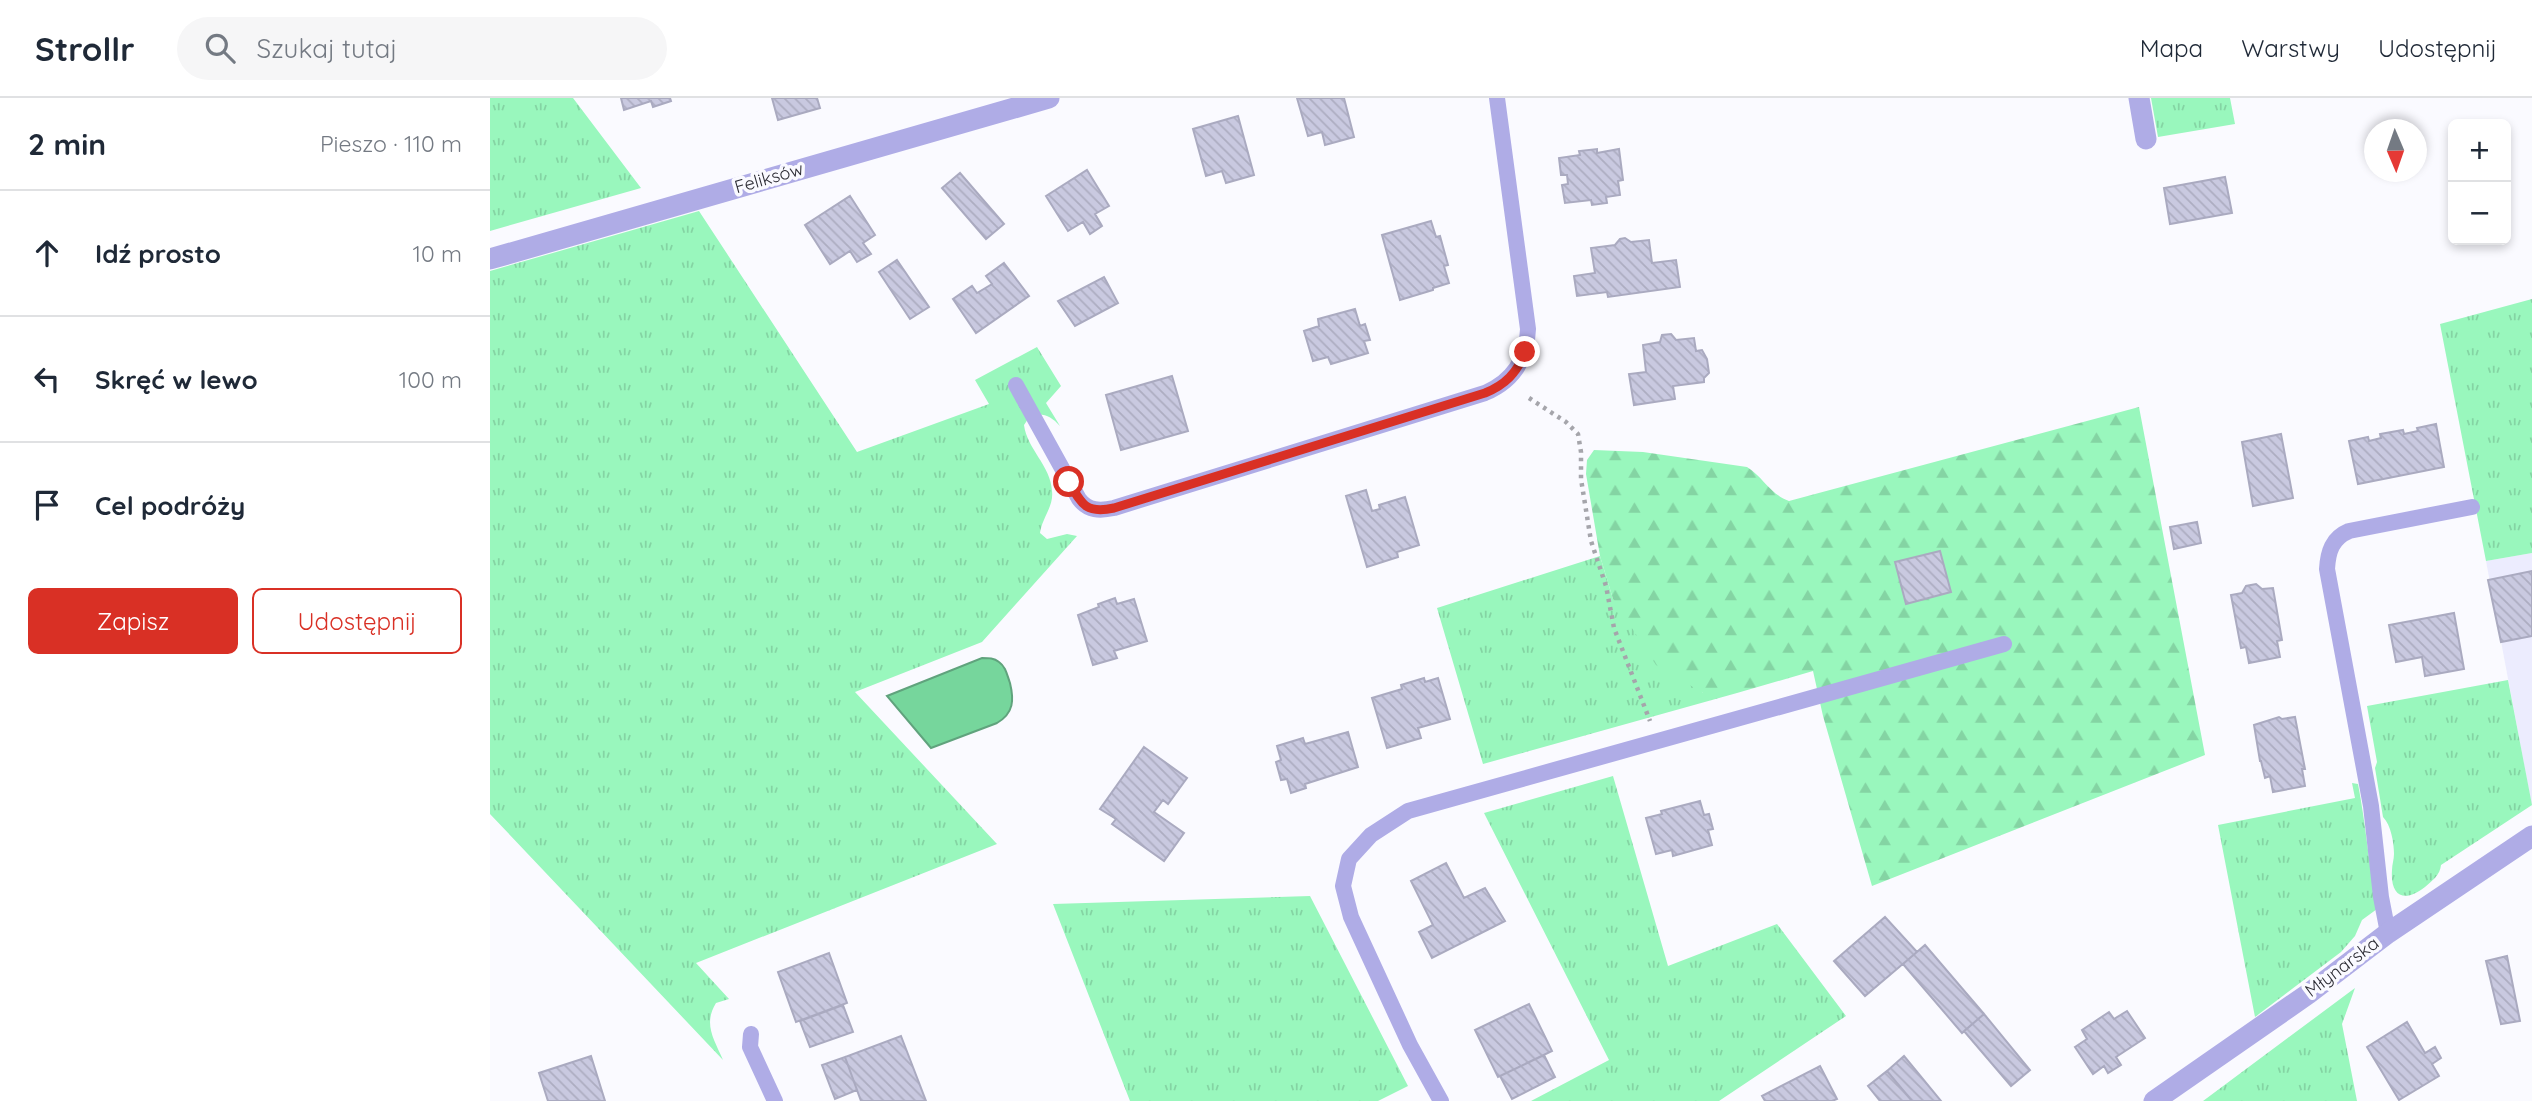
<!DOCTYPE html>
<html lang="pl">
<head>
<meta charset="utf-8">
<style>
	:root { --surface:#fff; --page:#f6f6f7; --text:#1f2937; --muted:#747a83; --line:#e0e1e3; --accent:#d93025 }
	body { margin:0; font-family:Quicksand,sans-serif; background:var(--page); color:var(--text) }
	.controls { position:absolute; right:21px; top:21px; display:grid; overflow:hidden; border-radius:10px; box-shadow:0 4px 10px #0003 }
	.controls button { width:63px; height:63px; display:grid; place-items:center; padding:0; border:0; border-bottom:2px solid var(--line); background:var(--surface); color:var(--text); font:35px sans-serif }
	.compass { position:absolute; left:1874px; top:21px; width:63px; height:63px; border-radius:50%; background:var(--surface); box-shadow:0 4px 10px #0003; rotate:178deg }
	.stop { position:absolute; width:21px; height:21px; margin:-16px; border:5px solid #d93025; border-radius:50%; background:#fff }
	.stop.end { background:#d93025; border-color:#fff; box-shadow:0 2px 7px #0008 }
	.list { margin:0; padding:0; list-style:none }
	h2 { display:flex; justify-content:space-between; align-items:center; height:91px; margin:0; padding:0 28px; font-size:30px }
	h2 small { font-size:23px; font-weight:400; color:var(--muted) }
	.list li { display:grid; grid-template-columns:46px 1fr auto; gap:21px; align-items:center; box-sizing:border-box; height:126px; padding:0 28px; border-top:2px solid var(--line) }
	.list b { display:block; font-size:26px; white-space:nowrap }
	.list em { font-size:23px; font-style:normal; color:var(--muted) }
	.actions { display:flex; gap:14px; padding:21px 28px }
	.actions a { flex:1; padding:16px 0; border:2px solid var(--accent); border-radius:10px; text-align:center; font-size:24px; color:var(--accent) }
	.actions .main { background:var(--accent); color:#fff }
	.icon { flex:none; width:38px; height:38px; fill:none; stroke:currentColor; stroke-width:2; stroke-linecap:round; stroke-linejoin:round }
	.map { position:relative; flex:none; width:2042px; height:1003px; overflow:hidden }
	header { display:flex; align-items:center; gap:42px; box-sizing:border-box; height:98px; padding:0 35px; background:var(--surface); border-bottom:2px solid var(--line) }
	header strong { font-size:33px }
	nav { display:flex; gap:38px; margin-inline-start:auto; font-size:24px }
	.search { width:490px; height:63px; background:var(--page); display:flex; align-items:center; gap:18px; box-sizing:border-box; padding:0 24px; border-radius:38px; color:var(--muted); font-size:26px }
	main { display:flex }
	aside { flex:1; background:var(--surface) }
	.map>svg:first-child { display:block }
</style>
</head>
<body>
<header>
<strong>Strollr</strong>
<div class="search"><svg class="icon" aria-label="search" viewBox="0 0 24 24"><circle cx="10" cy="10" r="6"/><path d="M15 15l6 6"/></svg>Szukaj tutaj</div>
<nav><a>Mapa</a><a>Warstwy</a><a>Udostępnij</a></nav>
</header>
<main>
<aside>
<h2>2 min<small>Pieszo · 110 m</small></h2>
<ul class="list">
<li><svg class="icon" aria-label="ahead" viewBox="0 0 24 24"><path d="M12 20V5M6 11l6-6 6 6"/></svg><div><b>Idź prosto</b></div><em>10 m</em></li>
<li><svg class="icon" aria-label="left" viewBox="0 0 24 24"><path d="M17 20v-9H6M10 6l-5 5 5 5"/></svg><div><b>Skręć w lewo</b></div><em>100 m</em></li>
<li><svg class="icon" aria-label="arrive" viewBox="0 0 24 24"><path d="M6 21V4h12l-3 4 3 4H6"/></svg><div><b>Cel podróży</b></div></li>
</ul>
<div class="actions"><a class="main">Zapisz</a><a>Udostępnij</a></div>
</aside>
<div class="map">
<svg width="2042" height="1003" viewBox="0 0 2042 1003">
	<defs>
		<pattern id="grass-tufts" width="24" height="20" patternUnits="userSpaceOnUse" patternTransform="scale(1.75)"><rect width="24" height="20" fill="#99f7bd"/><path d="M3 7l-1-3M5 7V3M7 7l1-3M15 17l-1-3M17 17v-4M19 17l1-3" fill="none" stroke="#84d4a3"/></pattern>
		<pattern id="forest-firs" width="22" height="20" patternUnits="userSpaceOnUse" patternTransform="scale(1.75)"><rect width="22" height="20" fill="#99f7bd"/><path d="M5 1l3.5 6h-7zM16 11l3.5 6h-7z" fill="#84d4a3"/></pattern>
		<pattern id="building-back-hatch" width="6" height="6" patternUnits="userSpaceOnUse" patternTransform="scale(1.75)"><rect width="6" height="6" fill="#c9c9e0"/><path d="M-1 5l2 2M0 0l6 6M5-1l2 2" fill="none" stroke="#adadc1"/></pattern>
	</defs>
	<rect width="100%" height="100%" fill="#fafaff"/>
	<path fill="#ececfe" d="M 2042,455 L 2042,709 L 1996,463 Z"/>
	<path fill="url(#grass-tufts)" d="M 0,0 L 83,0 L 151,90 L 0,133 Z
		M 1661,0 L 1740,0 L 1745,26 L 1668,39 Z
		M 209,113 L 367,354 L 499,306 L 485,282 L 547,249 L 571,288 L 556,305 L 570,328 C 561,318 553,314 540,318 L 534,327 C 537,351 561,368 562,393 C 564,408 552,420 550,435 L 557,441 L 577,436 L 587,438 L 492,544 L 365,594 L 507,746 L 206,865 L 239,901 L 226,905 C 213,926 224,941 233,962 L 0,716 L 0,173 Z
		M 2042,201 L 2042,455 L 1996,463 L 1950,226 Z
		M 1110,458 L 1123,501 L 1213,595 L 1247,595 L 993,666 L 947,510 Z
		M 2018,582 L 2042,707 L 1951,767 C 1950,777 1943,782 1935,789 C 1915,805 1900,799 1902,772 C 1902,767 1904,761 1904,756 C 1904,745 1901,727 1893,719 L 1885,670 L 1887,664 L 1877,608 Z
		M 1123,678 L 1178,868 L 1287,826 L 1356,918 L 1229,1003 L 1041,1003 L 1119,962 L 994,715 Z
		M 1862,685 L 1868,686 C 1876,727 1879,769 1887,811 L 1872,822 L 1865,838 L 1851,854 L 1765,919 L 1728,727 L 1865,700 Z
		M 820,798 L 918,988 L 888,1003 L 640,1003 L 563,806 Z
		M 1865,890 L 1852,926 L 1867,1003 L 1713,1003 Z"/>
	<path fill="url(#forest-firs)" d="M 1649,309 L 1715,657 L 1382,788 L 1333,618 L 1323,573 L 1247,595 L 1213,595 L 1166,567 L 1123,501 L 1110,458 L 1096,376 L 1097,362 L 1104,352 L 1153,354 L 1257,369 C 1273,379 1281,397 1299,403 Z"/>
	<path fill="#76d69c" stroke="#60a37d" stroke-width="2" d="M 492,560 C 499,560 504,560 509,564 C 516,569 517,577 520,585 C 524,602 524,615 507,625 L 441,650 L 397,598 Z"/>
	<path fill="url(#building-back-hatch)" stroke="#aaaac0" stroke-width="2" d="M 131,0 L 180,0 L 181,3 L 163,9 L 161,3 L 134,12 Z
		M 282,0 L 327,0 L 330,10 L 288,22 Z
		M 807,0 L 854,0 L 864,39 L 835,47 L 832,34 L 818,38 Z
		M 748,18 L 764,77 L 736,85 L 732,73 L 716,78 L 703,31 Z
		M 1107,51 L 1107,55 L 1129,51 L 1133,82 L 1128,83 L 1130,97 L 1116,99 L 1117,105 L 1102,107 L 1101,102 L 1075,105 L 1072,87 L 1078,86 L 1077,77 L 1071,77 L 1069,60 L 1090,57 L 1089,53 Z
		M 597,72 L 619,108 L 605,116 L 612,128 L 600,136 L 593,124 L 578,133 L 556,98 Z
		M 470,75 L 514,126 L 496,141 L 452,90 Z
		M 1735,79 L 1742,115 L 1680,126 L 1674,90 Z
		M 360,98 L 385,137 L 373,145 L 381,156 L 367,164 L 360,153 L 340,166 L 315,127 Z
		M 941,123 L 946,139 L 950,138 L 958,167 L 954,168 L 959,185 L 943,190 L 943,192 L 910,202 L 892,137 Z
		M 1135,140 L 1141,144 L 1159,142 L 1162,165 L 1186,162 L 1190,189 L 1118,199 L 1117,194 L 1087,198 L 1084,178 L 1105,175 L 1101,150 L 1125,147 L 1130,141 Z
		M 407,162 L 439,209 L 420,221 L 389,174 Z
		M 514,165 L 539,198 L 486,235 L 463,201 L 482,188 L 487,195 L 502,186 L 496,178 Z
		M 614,179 L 628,205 L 585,228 L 568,203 Z
		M 865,211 L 870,228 L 875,226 L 880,242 L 874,243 L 878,255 L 841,266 L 838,259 L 823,263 L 814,233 L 829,228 L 828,221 Z
		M 1181,236 L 1186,242 L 1204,240 L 1206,253 L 1212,252 L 1217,261 L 1219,275 L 1214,280 L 1214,284 L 1183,288 L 1185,301 L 1144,307 L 1139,276 L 1156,274 L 1153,247 L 1170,244 L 1172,237 Z
		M 682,278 L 698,333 L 631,352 L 616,297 Z
		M 1946,326 L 1954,369 L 1868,386 L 1859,343 L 1878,339 L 1879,343 L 1891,340 L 1890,336 L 1913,332 L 1914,336 L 1928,333 L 1927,330 Z
		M 1791,336 L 1803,400 L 1763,408 L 1752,344 Z
		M 876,392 L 882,413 L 890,411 L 889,407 L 915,399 L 929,447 L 907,454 L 908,459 L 877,469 L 856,398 Z
		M 1707,424 L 1711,445 L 1684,451 L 1680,429 Z
		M 1450,453 L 1461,494 L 1416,506 L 1405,464 Z
		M 2042,473 L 2042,538 L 2011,544 L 1998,482 Z
		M 1766,486 L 1772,491 L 1783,490 L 1792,542 L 1787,543 L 1790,559 L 1759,565 L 1756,549 L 1751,550 L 1741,497 L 1752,495 L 1756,488 Z
		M 625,500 L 627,506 L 644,501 L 657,543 L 624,553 L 627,560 L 603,567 L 588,517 L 609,509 L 608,506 Z
		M 1964,515 L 1974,571 L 1935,578 L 1932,559 L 1906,564 L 1899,527 Z
		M 934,580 L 935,584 L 948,580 L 960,621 L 928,630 L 931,640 L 897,650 L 882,600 L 912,591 L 911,587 Z
		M 1789,619 L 1792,621 L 1805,619 L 1815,671 L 1812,671 L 1815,688 L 1783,694 L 1780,678 L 1775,680 L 1771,663 L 1770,663 L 1764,627 Z
		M 858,634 L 868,669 L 815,686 L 816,690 L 801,695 L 797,681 L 791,682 L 786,664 L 791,662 L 787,648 L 813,640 L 815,646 Z
		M 654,649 L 697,680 L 678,706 L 673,702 L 664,714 L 694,735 L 674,763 L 622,726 L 626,721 L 610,711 Z
		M 1210,703 L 1214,717 L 1219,716 L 1223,731 L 1218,732 L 1222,747 L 1183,758 L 1182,752 L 1166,756 L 1156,720 L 1172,716 L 1171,713 Z
		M 956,765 L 974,800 L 995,790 L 1015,823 L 942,860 L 929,834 L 943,827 L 921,783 Z
		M 1395,819 L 1427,854 L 1375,898 L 1344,863 Z
		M 1435,847 L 1494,916 L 1472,935 L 1413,866 Z
		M 339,855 L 357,905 L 306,924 L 288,874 Z
		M 2017,858 L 2030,923 L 2011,926 L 1996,863 Z
		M 1039,906 L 1062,953 L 1008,979 L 985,932 Z
		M 353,907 L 363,934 L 320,949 L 310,923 Z
		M 1637,913 L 1655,940 L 1626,959 L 1631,967 L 1618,975 L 1614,968 L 1603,976 L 1585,949 L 1597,941 L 1592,932 L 1619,914 L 1624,921 Z
		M 1494,916 L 1540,972 L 1521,988 L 1474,933 Z
		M 1917,924 L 1935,955 L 1945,949 L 1951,960 L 1942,966 L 1949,978 L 1909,1002 L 1877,949 Z
		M 411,938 L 436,1003 L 371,1003 L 355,959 Z
		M 1054,957 L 1065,979 L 1022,1001 L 1010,978 Z
		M 101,958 L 115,1003 L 58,1003 L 49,975 Z
		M 1414,958 L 1451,1003 L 1422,1003 L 1397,973 Z
		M 355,959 L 367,992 L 345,1001 L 332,967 Z
		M 1330,968 L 1347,1001 L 1342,1003 L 1275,1003 L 1272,998 Z
		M 1397,973 L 1422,1003 L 1390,1003 L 1378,988 Z"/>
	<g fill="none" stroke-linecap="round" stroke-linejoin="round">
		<path stroke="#a5a5ab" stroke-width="4.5" stroke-dasharray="3.5 5" stroke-linecap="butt" d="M 1039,300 L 1076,324 L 1088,336 L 1091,354 L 1091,381 L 1101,443 L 1116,488 L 1124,530 L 1160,623"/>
		<path stroke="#aface6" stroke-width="16" d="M 526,287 L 589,401 C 598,413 610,413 624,410 L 995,295 C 1023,283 1037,262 1038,231 L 1007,0
			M 1898,835 L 1891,799 L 1881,708 L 1837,471 C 1838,454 1842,440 1859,433 L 1982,409
			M 261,936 L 260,949 L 285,1003
			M 951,1003 L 920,947 L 861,819 L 853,788 L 859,761 L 881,737 L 918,713 L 1514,546"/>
		<path stroke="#aface6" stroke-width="21" d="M 1649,0 L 1656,41
			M 0,161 L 559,0
			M 1664,1003 L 1818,896 L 1898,835 L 2042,738"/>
	</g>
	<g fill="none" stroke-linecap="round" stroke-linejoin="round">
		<path stroke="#d93025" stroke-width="9" d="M 579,384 C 592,407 596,416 624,410 L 995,295 C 1015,287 1027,275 1035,254"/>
	</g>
	<g text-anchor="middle" stroke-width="7" stroke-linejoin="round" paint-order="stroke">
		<g font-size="18" fill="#2d2d35" stroke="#fafaff">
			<text transform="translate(279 80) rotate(-16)" y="6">Feliksów</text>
			<text transform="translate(1852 869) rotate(-37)" y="6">Młynarska</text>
		</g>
	</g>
</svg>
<div class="controls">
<button>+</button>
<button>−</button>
</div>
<svg class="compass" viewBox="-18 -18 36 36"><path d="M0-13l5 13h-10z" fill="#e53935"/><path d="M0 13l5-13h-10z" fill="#747a83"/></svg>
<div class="stop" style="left:579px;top:384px"></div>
<div class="stop end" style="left:1035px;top:254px"></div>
</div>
</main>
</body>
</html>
